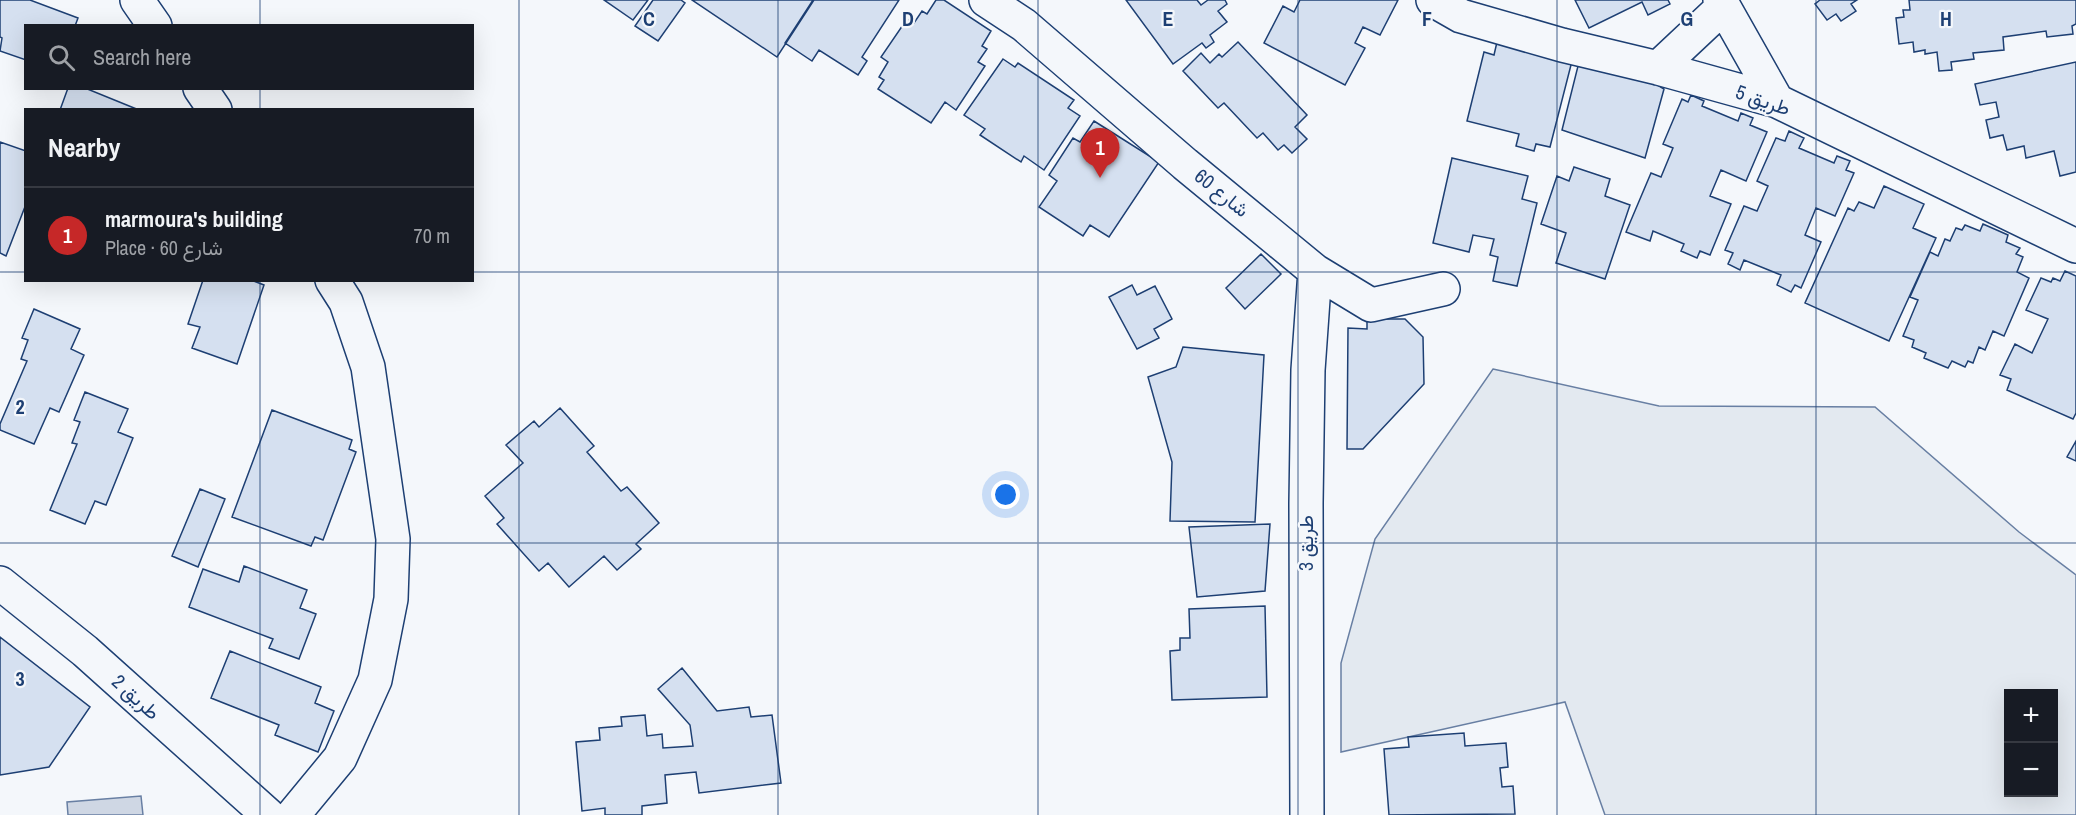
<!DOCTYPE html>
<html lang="en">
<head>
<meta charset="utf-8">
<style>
	:root { --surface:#171b24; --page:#20242c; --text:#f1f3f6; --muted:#9ea1a6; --line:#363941; --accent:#c62828 }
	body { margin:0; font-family:"Archivo Narrow",Vazirmatn,sans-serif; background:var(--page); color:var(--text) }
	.controls { position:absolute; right:18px; bottom:18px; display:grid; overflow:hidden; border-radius:0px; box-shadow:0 6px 24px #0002 }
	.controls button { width:54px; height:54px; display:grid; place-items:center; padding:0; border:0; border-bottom:2px solid var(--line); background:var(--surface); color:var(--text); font:30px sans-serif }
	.you { position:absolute; left:1006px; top:495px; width:21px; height:21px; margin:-15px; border:4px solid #fff; border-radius:50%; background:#1a73e8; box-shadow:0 0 0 9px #1a73e833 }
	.badge { display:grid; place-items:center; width:39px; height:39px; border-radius:50%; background:var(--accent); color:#fff; font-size:20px; font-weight:700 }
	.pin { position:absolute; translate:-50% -50px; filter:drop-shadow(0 2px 3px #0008) }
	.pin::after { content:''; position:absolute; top:32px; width:21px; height:18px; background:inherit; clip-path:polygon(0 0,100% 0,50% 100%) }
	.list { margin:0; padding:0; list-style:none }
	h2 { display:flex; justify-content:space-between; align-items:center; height:78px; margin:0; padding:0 24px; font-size:26px }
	h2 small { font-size:20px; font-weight:400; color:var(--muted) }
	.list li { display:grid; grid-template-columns:39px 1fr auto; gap:18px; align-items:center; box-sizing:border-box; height:96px; padding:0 24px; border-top:2px solid var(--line) }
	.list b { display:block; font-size:22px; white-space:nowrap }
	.list p { margin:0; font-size:20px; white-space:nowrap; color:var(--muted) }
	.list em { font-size:20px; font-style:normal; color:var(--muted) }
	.icon { flex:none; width:33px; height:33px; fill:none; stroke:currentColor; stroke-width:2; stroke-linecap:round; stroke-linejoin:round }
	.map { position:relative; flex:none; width:2076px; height:815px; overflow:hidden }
	.search { position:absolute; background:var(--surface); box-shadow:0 6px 24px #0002; left:24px; top:24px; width:450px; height:66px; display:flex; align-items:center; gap:15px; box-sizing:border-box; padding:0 21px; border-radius:0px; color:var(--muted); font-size:22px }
	.panel { position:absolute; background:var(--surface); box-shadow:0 6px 24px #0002; left:24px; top:108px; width:450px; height:174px; border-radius:0px }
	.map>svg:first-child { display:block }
</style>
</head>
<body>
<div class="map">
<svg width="2076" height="815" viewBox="0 0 2076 815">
	<rect width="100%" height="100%" fill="#f4f7fb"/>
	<path fill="#e3e9f0" stroke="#687fa3" stroke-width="1.5" fill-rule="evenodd" d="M 1493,369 L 1659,406 L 1875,407 L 2019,532 L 2076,575 L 2076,815 L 1605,815 L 1565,702 L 1341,752 L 1341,663 L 1375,539 ZM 2008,694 L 2054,694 L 2054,792 L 2008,792 Z"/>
	<path fill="#cfd7e4" stroke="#687fa3" stroke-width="1.5" d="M 141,796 L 143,815 L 68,815 L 67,802 Z"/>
	<path fill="#d5e0f0" stroke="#1d3f73" stroke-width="1.5" d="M 0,0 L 30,0 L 78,18 L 75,26 L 26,26 L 26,60 L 0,51 L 2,38 L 0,37 Z
		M 604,0 L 648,0 L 633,20 Z
		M 653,0 L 681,0 L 685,3 L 658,41 L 635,26 Z
		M 692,0 L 814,0 L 777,57 Z
		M 813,0 L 899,0 L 862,57 L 867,61 L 858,75 L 819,50 L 812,61 L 785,43 Z
		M 936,0 L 944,0 L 991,31 L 982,46 L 987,49 L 978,62 L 985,66 L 956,110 L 945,102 L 931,123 L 878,89 L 884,80 L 879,77 L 888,62 L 881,57 L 907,19 L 914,23 L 922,11 L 927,14 Z
		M 1126,0 L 1197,0 L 1201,5 L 1208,0 L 1225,0 L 1227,4 L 1218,11 L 1227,22 L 1210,35 L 1214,42 L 1206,48 L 1202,43 L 1173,64 Z
		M 1300,0 L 1398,0 L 1380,35 L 1363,27 L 1355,43 L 1365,48 L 1345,85 L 1264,43 L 1283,6 L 1294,12 Z
		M 1575,0 L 1668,0 L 1670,4 L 1648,15 L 1642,2 L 1589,28 Z
		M 1820,0 L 1857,0 L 1851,4 L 1856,11 L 1841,21 L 1836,14 L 1827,20 L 1815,4 Z
		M 1909,0 L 2076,0 L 2076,24 L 2072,26 L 2073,34 L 2047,37 L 2046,31 L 2003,37 L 2004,50 L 1973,53 L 1974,59 L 1951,62 L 1952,70 L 1939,71 L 1937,52 L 1925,54 L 1925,50 L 1914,52 L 1913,42 L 1899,44 L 1896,18 L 1904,17 L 1903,10 L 1910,10 Z
		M 1238,42 L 1307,115 L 1295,127 L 1307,139 L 1292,153 L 1284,145 L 1278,150 L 1263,133 L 1257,138 L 1224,103 L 1218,108 L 1183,71 L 1201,53 L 1210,63 L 1219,54 L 1222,57 Z
		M 1497,42 L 1572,61 L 1550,147 L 1536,144 L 1534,151 L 1516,146 L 1519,134 L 1467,121 L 1484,52 L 1494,55 Z
		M 1003,59 L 1015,67 L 1018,63 L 1074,100 L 1068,108 L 1080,116 L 1044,170 L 1024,156 L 1021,162 L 980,135 L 985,129 L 964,115 Z
		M 1579,62 L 1630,68 L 1664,89 L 1645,158 L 1562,130 Z
		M 2076,62 L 2076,172 L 2060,176 L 2054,151 L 2026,158 L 2024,146 L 2007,150 L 2003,135 L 1990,138 L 1986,120 L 1999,117 L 1996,102 L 1980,105 L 1975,84 Z
		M 68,88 L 85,88 L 139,110 L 60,110 Z
		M 1691,95 L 1704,101 L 1702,106 L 1738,121 L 1741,113 L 1753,118 L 1750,125 L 1767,132 L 1746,181 L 1721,170 L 1710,196 L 1731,204 L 1710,255 L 1700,251 L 1697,258 L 1681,251 L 1684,244 L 1653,231 L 1650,241 L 1626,232 L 1651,173 L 1661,177 L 1673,148 L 1663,144 L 1682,99 L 1688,102 Z
		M 1094,121 L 1159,162 L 1109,237 L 1090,225 L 1083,236 L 1039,207 L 1057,181 L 1049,175 L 1073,138 L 1080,142 Z
		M 1789,131 L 1804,138 L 1799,148 L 1834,163 L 1837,156 L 1850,161 L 1846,170 L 1854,173 L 1835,216 L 1816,208 L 1805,235 L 1821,242 L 1801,288 L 1795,285 L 1791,292 L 1777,285 L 1781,275 L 1744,260 L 1740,270 L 1728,264 L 1733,253 L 1725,250 L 1744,206 L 1757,211 L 1768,186 L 1757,181 L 1776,138 L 1785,141 Z
		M 0,142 L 26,151 L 26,204 L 6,256 L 0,253 Z
		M 1452,158 L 1528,176 L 1522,199 L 1537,203 L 1517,286 L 1493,281 L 1498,257 L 1490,255 L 1494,239 L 1473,235 L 1469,252 L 1433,243 Z
		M 1574,167 L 1610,179 L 1605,196 L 1630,205 L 1605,279 L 1556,263 L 1566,233 L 1541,224 L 1557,176 L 1569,181 Z
		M 1884,186 L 1924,204 L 1913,228 L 1936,238 L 1889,341 L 1805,303 L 1848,208 L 1854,211 L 1859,202 L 1874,208 Z
		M 1983,224 L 2008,235 L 2006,242 L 2020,248 L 2016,254 L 2023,257 L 2017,272 L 2029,278 L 2004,336 L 1993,331 L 1985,350 L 1979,347 L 1973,363 L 1968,361 L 1965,367 L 1952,361 L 1948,368 L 1924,358 L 1926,353 L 1912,347 L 1914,340 L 1903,336 L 1918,300 L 1910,297 L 1930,252 L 1938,256 L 1945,239 L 1950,241 L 1956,228 L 1962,230 L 1965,225 L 1980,231 Z
		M 1261,254 L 1281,274 L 1245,309 L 1226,288 Z
		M 2065,271 L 2076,276 L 2076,413 L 2073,419 L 2007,390 L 2011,379 L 2000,375 L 2015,344 L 2032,353 L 2048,319 L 2026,310 L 2041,278 L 2051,282 L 2053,278 L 2060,281 Z
		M 203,280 L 251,280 L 264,285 L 237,364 L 192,348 L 200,327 L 188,324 Z
		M 1132,285 L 1137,295 L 1155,286 L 1172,319 L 1154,329 L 1159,338 L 1137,349 L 1109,297 Z
		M 34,309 L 80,329 L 71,349 L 84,355 L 59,412 L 50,408 L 34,444 L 0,430 L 0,424 L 27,361 L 21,359 L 28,340 L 22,338 Z
		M 1367,319 L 1405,319 L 1423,337 L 1424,384 L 1363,449 L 1347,449 L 1348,328 L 1367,329 Z
		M 1183,347 L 1264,355 L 1255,522 L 1170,521 L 1172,462 L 1148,377 L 1176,367 Z
		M 85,392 L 128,409 L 118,432 L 133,438 L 106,505 L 95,501 L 85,524 L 50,510 L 77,444 L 72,443 L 80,422 L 74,420 Z
		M 560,408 L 594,446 L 587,452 L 621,491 L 627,487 L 659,523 L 636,544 L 641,549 L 617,570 L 604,556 L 569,587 L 548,563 L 539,571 L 497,524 L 504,518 L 485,496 L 523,463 L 506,445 L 534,421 L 539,427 Z
		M 272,410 L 352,440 L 349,449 L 356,452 L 323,540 L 315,537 L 311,546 L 232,517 Z
		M 2076,441 L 2076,461 L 2067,457 Z
		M 200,489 L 225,499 L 198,567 L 172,556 Z
		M 1270,524 L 1265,591 L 1197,597 L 1189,527 Z
		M 244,566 L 307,590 L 300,608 L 316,614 L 299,659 L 269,648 L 273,639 L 189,607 L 203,569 L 239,582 Z
		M 1265,606 L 1267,697 L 1172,700 L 1170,651 L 1180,650 L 1180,638 L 1190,638 L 1189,609 Z
		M 0,637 L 90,707 L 49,767 L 0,775 Z
		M 230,651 L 321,687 L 315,703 L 334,711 L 318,752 L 275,735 L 279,725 L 211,698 Z
		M 682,668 L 717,711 L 749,707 L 751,717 L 772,715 L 781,783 L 699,793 L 696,772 L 665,775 L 667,803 L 642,806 L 642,815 L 605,815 L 605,808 L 582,811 L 576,742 L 600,740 L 599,728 L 622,726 L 621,717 L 645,715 L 647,736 L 662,734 L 663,748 L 693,746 L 690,725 L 658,689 Z
		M 1464,733 L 1465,746 L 1506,743 L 1508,767 L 1500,768 L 1502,787 L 1513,786 L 1515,814 L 1389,815 L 1384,749 L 1409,747 L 1408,737 Z"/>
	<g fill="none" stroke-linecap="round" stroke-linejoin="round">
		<g stroke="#1d3f73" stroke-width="36">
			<path id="minor" d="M 137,0 L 155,26
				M 986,0 L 1024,25 L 1185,164 L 1315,271 L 1371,305 L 1443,289
				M 1433,0 L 1461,16 L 1562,45 L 1658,68 L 1777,101 L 2076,246
				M 1720,0 L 1777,101
				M 1658,68 L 1723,7
				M 200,88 L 215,110
				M 0,583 L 85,651 L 268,815
				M 293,815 L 340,758 L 375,680 L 391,599 L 393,539 L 368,367 L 346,302 L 332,280
				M 1307,815 L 1306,503 L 1308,370 L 1315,271"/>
		</g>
		<use href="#minor" stroke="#f4f7fb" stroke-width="33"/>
	</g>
	<path fill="none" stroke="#1d3f73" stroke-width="1.5" stroke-opacity="0.55" d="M 260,0 L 260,26M 519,0 L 519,815M 778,0 L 778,815M 1038,0 L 1038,815M 1298,0 L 1298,815M 1557,0 L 1557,815M 1816,0 L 1816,815M 260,88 L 260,110M 0,272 L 26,272M 472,272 L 2076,272M 260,280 L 260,815M 0,543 L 2076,543"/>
	<g text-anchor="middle" stroke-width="4.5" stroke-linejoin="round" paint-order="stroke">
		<g font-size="20" fill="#1d3f73" stroke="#f4f7fb">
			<text transform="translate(1763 100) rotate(19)" y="7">طريق 5</text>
			<text transform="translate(1222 193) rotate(39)" y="7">شارع 60</text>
			<text transform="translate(1306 543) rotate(-90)" y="7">طريق 3</text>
			<text transform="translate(136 697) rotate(42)" y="7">طريق 2</text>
		</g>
	</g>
	<g font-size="20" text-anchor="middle" font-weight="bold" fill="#1d3f73" stroke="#f4f7fb" stroke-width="4.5" stroke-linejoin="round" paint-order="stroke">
		<text x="649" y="26">C</text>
		<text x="908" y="26">D</text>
		<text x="1168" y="26">E</text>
		<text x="1427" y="26">F</text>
		<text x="1687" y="26">G</text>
		<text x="1946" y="26">H</text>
		<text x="20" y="414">2</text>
		<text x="20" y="686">3</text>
	</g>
</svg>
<div class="controls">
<button>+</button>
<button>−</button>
</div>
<div class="you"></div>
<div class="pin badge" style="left:1100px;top:178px">1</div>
<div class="search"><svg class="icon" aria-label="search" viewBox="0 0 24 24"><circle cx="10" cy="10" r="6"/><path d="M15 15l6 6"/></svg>Search here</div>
<section class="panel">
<h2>Nearby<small></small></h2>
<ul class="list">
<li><span class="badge">1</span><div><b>marmoura's building</b><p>Place · شارع 60</p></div><em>70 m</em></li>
</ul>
</section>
</div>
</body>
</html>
